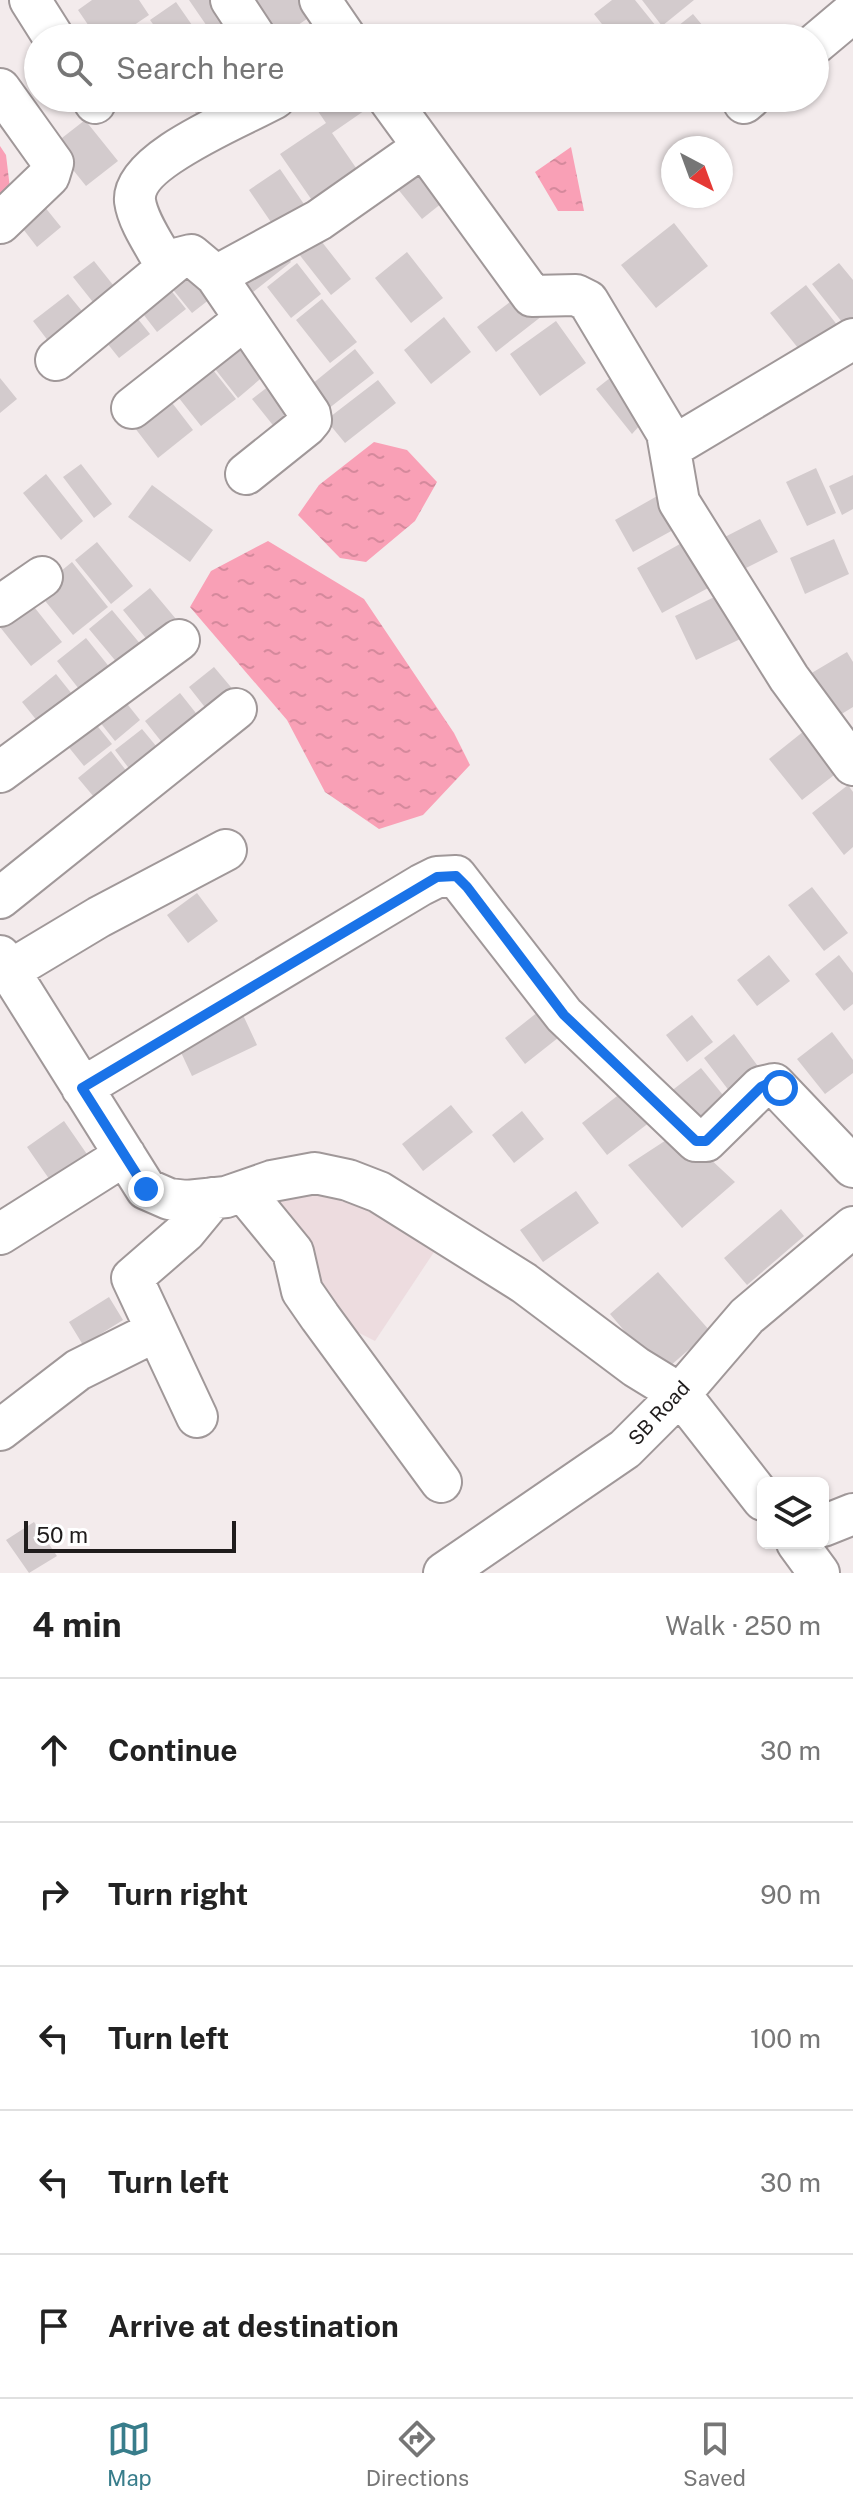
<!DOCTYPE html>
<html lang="en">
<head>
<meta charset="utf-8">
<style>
	:root { --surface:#fff; --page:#f2f2f2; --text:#222; --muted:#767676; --line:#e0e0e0; --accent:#387d8b }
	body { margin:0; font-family:"Public Sans",sans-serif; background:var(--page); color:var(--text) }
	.controls { position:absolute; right:24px; bottom:24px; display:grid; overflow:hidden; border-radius:12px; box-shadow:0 2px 6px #0004 }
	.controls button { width:72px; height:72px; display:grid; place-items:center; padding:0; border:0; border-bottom:2px solid var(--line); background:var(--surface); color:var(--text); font:40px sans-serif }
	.compass { position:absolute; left:661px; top:136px; width:72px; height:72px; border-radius:50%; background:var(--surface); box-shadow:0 2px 6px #0004; rotate:139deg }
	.scale { position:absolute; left:24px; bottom:20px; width:212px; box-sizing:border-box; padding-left:8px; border:4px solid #1f1c1c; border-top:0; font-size:22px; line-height:28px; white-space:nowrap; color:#1f1c1c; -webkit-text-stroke:6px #fff; paint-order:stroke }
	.stop { position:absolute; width:24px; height:24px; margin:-18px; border:6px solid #1a73e8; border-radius:50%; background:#fff }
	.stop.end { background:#1a73e8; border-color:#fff; box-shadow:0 2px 8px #0008 }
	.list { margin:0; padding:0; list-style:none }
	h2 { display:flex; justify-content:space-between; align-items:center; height:104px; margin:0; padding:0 32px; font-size:34px }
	h2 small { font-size:26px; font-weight:400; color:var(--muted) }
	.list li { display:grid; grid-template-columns:52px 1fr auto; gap:24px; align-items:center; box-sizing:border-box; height:144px; padding:0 32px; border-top:2px solid var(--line) }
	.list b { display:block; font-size:30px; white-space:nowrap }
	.list em { font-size:26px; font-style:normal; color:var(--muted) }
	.icon { flex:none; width:44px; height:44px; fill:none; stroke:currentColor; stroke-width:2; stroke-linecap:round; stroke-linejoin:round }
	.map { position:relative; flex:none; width:853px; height:1573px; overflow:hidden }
	.search { position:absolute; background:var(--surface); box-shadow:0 2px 6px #0004; left:24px; right:24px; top:24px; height:88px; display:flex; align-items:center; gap:20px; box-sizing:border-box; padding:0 28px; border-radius:44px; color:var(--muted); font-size:30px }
	.sheet { height:824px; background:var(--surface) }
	nav { display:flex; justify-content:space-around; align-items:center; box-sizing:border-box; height:112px; border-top:2px solid var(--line); background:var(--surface); font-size:22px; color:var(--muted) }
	nav a { display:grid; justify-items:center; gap:4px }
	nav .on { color:var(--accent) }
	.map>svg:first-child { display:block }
</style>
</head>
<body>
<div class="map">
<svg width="853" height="1573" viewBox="0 0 853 1573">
	<defs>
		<pattern id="water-ripples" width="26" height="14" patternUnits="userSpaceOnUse" patternTransform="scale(2)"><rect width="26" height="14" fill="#f9a0b6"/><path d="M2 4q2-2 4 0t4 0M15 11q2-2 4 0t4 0" fill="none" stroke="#d5899c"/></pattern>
	</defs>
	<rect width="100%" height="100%" fill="#f3ebec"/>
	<path fill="#eddcdf" d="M 321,1185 L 383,1206 L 438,1246 L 375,1341 L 320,1313 L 266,1205 Z"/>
	<path fill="url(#water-ripples)" d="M 0,146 L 6,155 L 12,205 L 0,217 Z
		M 571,147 L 584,211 L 558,211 L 535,172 Z
		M 374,442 L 407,450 L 437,482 L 415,521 L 366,562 L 340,558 L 298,515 L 319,485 Z
		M 268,541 L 364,599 L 454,733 L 470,765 L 423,815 L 379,829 L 325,792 L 287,720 L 190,607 L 211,571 Z"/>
	<path fill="#d3cbcd" d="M 92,0 L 139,0 L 149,15 L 115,38 L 97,38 L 78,10 Z
		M 189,0 L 225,0 L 238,18 L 213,35 Z
		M 244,0 L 314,0 L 320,10 L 279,38 L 270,38 Z
		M 612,0 L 635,0 L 660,31 L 651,38 L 613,38 L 594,14 Z
		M 642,0 L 694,0 L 662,26 Z
		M 176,2 L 201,38 L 163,38 L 150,20 Z
		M 327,14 L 343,38 L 293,38 Z
		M 693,14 L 713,38 L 663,38 Z
		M 588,24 L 600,38 L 570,38 Z
		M 185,98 L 237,98 L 202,122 Z
		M 309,98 L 370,98 L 374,104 L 332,133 L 363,178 L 318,209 L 280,154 L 326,123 Z
		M 536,98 L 555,98 L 542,106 Z
		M 85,120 L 118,161 L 86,186 L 53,145 Z
		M 423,159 L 452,195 L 422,219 L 393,183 Z
		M 280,169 L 308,210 L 277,231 L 249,190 Z
		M 44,206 L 61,227 L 37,247 L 20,225 Z
		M 674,223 L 708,266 L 656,308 L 621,265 Z
		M 311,228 L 351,279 L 331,295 L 291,244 Z
		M 278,245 L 291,262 L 243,300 L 233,282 Z
		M 407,252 L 443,298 L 411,323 L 375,278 Z
		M 193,260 L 219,292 L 192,313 L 166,281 Z
		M 94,261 L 121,295 L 100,311 L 73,277 Z
		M 297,263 L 321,294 L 291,318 L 267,287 Z
		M 839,263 L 853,280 L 853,336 L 812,284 Z
		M 162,279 L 186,309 L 157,332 L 133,301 Z
		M 806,285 L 845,335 L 810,363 L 770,313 Z
		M 523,292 L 542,316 L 496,352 L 477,327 Z
		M 68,294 L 91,322 L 55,350 L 33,321 Z
		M 322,299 L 357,342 L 330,363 L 296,320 Z
		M 126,304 L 150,334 L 119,358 L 95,328 Z
		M 444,317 L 471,352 L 431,384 L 404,350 Z
		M 556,321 L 586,363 L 540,396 L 510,354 Z
		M 242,332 L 272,369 L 238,398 L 208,360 Z
		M 355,349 L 374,373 L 319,416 L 301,393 Z
		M 206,361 L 236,399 L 201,426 L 171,388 Z
		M 625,366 L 651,413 L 632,434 L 596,389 Z
		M 0,378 L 17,399 L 0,413 Z
		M 278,379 L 304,415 L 280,434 L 252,399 Z
		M 378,380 L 396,403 L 345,443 L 326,420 Z
		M 163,391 L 193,430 L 158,458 L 128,419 Z
		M 81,464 L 112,504 L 94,518 L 63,477 Z
		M 816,468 L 836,513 L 807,526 L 786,482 Z
		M 46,474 L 83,521 L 61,540 L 23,493 Z
		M 853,475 L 853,509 L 842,515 L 829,486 Z
		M 152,485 L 213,530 L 190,562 L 128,517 Z
		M 666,491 L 684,524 L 633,552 L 615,520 Z
		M 760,519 L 778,552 L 736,573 L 719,540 Z
		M 696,535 L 721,581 L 662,613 L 637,568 Z
		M 834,539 L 849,574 L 805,594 L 790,558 Z
		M 97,542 L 133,586 L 111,604 L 75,560 Z
		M 72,562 L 108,607 L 73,635 L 37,591 Z
		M 150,588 L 181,625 L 153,647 L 123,610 Z
		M 731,589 L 753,633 L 696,660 L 675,616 Z
		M 23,593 L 62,642 L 31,666 L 0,627 L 0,612 Z
		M 112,610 L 147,652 L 124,671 L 89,629 Z
		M 86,638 L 115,674 L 86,698 L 57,661 Z
		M 847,652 L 853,662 L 853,707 L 835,718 L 810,674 Z
		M 214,667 L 241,699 L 215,720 L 189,687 Z
		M 56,674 L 76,699 L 42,727 L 22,702 Z
		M 116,690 L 140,720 L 115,741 L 91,711 Z
		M 180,693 L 207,727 L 172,755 L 145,721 Z
		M 86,712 L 112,744 L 84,766 L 58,734 Z
		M 814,723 L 847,765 L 802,800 L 769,759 Z
		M 142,729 L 161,752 L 134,775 L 115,750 Z
		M 111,751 L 131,777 L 99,803 L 78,778 Z
		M 848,785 L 853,792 L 853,847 L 844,855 L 812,813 Z
		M 812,887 L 848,933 L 824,951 L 788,905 Z
		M 197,893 L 218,921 L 188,943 L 167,915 Z
		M 769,955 L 790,981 L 757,1006 L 737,980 Z
		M 839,955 L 853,973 L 853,1004 L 844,1011 L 815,974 Z
		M 548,1004 L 568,1030 L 525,1064 L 505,1038 Z
		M 243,1015 L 257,1045 L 192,1076 L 178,1046 Z
		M 692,1015 L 713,1042 L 687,1062 L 666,1035 Z
		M 832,1032 L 853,1060 L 853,1073 L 825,1094 L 797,1059 Z
		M 734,1034 L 760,1069 L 730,1092 L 704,1058 Z
		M 701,1068 L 727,1100 L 696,1124 L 670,1092 Z
		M 625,1090 L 650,1122 L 607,1155 L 582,1123 Z
		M 451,1105 L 473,1132 L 423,1171 L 402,1144 Z
		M 522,1111 L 544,1139 L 514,1163 L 492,1135 Z
		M 64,1121 L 91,1160 L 54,1186 L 27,1147 Z
		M 680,1131 L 735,1182 L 682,1228 L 628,1165 Z
		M 576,1191 L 599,1223 L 543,1262 L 520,1230 Z
		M 781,1209 L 804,1236 L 747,1285 L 724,1258 Z
		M 658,1272 L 710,1331 L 661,1374 L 610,1314 Z
		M 109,1297 L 123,1320 L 83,1345 L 69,1322 Z
		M 34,1522 L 57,1556 L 29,1573 L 6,1540 Z"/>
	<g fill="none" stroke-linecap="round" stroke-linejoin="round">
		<g stroke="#a09899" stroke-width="44">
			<path id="minor" d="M 30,0 L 54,38
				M 231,0 L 256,38
				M 320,0 L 346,38
				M 815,44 L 853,12
				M 0,89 L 53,163 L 49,176 L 0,223
				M 92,98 L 95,103
				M 388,98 L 532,296 L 576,295 L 588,301 L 667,433 L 679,502 L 789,678 L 853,765
				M 744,103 L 750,98
				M 167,268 C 157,248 138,223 135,201 C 131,159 244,116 275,98
				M 216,276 L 319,220 L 423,147
				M 56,360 L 179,258 L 191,255 L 216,276 L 310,414 L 311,420 L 306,426 L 246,474
				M 132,408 L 244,320
				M 672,447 L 853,339
				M 0,606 L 42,577
				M 0,772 L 179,640
				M 0,898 L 236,709
				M 0,956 L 146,1189 L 169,1199 L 187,1201 L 226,1197 L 272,1181 L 315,1173 L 348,1180 L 379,1192 L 524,1283 L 636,1367 L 680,1394 L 763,1500
				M 9,971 L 99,917 L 226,850
				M 82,1088 L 421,885 L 437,877 L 456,876 L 564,1015 L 696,1141 L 706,1141 L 761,1087 L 774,1084 L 853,1167
				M 244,1192 L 293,1252 L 302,1291 L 320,1317 L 441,1482
				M 0,1234 L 125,1155
				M 197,1417 L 132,1278 L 185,1232 L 213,1198
				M 0,1430 L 78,1370 L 154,1332
				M 823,1526 L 853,1514
				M 797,1543 L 819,1573
				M 444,1573 L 625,1449 L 680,1394 L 747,1316 L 853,1227"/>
		</g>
		<use href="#minor" stroke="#fff" stroke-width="40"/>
	</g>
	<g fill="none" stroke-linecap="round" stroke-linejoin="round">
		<path stroke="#1a73e8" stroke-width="10" d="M 146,1189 L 82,1088 L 437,877 L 456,876 L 467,887 L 564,1015 L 696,1141 L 706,1141 L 761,1087 L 767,1084 L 780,1088"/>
	</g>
	<g text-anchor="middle" stroke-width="7" stroke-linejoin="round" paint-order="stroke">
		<g font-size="20" fill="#1f1c1c" stroke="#fff">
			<text transform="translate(659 1413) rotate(-47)" y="7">SB Road</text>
		</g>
	</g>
</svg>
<div class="controls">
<button><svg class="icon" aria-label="layers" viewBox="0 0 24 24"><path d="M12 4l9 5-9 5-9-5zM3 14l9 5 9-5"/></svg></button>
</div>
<svg class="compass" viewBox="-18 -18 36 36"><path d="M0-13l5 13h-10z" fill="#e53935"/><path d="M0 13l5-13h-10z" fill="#767676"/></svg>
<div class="scale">50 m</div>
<div class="stop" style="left:780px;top:1088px"></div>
<div class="stop end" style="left:146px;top:1189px"></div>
<div class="search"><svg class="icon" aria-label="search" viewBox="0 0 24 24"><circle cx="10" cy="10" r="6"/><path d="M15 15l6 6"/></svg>Search here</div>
</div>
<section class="sheet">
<h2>4 min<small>Walk · 250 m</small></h2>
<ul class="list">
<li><svg class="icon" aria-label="ahead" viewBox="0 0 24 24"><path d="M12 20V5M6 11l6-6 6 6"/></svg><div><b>Continue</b></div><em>30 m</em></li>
<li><svg class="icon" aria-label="right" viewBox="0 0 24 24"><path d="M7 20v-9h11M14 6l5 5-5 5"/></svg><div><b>Turn right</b></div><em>90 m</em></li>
<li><svg class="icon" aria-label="left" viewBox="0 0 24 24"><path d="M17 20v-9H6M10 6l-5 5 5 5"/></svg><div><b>Turn left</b></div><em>100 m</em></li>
<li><svg class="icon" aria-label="left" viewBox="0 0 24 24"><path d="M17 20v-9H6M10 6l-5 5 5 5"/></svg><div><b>Turn left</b></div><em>30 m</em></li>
<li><svg class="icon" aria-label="arrive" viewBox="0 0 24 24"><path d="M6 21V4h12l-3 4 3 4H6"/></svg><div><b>Arrive at destination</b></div></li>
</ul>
</section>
<nav>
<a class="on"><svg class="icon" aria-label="map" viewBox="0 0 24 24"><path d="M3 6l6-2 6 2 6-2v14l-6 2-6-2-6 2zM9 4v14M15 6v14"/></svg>Map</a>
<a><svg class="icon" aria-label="directions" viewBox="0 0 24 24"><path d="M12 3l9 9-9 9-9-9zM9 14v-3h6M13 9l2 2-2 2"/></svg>Directions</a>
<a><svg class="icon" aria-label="saved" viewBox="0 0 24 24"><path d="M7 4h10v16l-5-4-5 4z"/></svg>Saved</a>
</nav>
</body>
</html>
